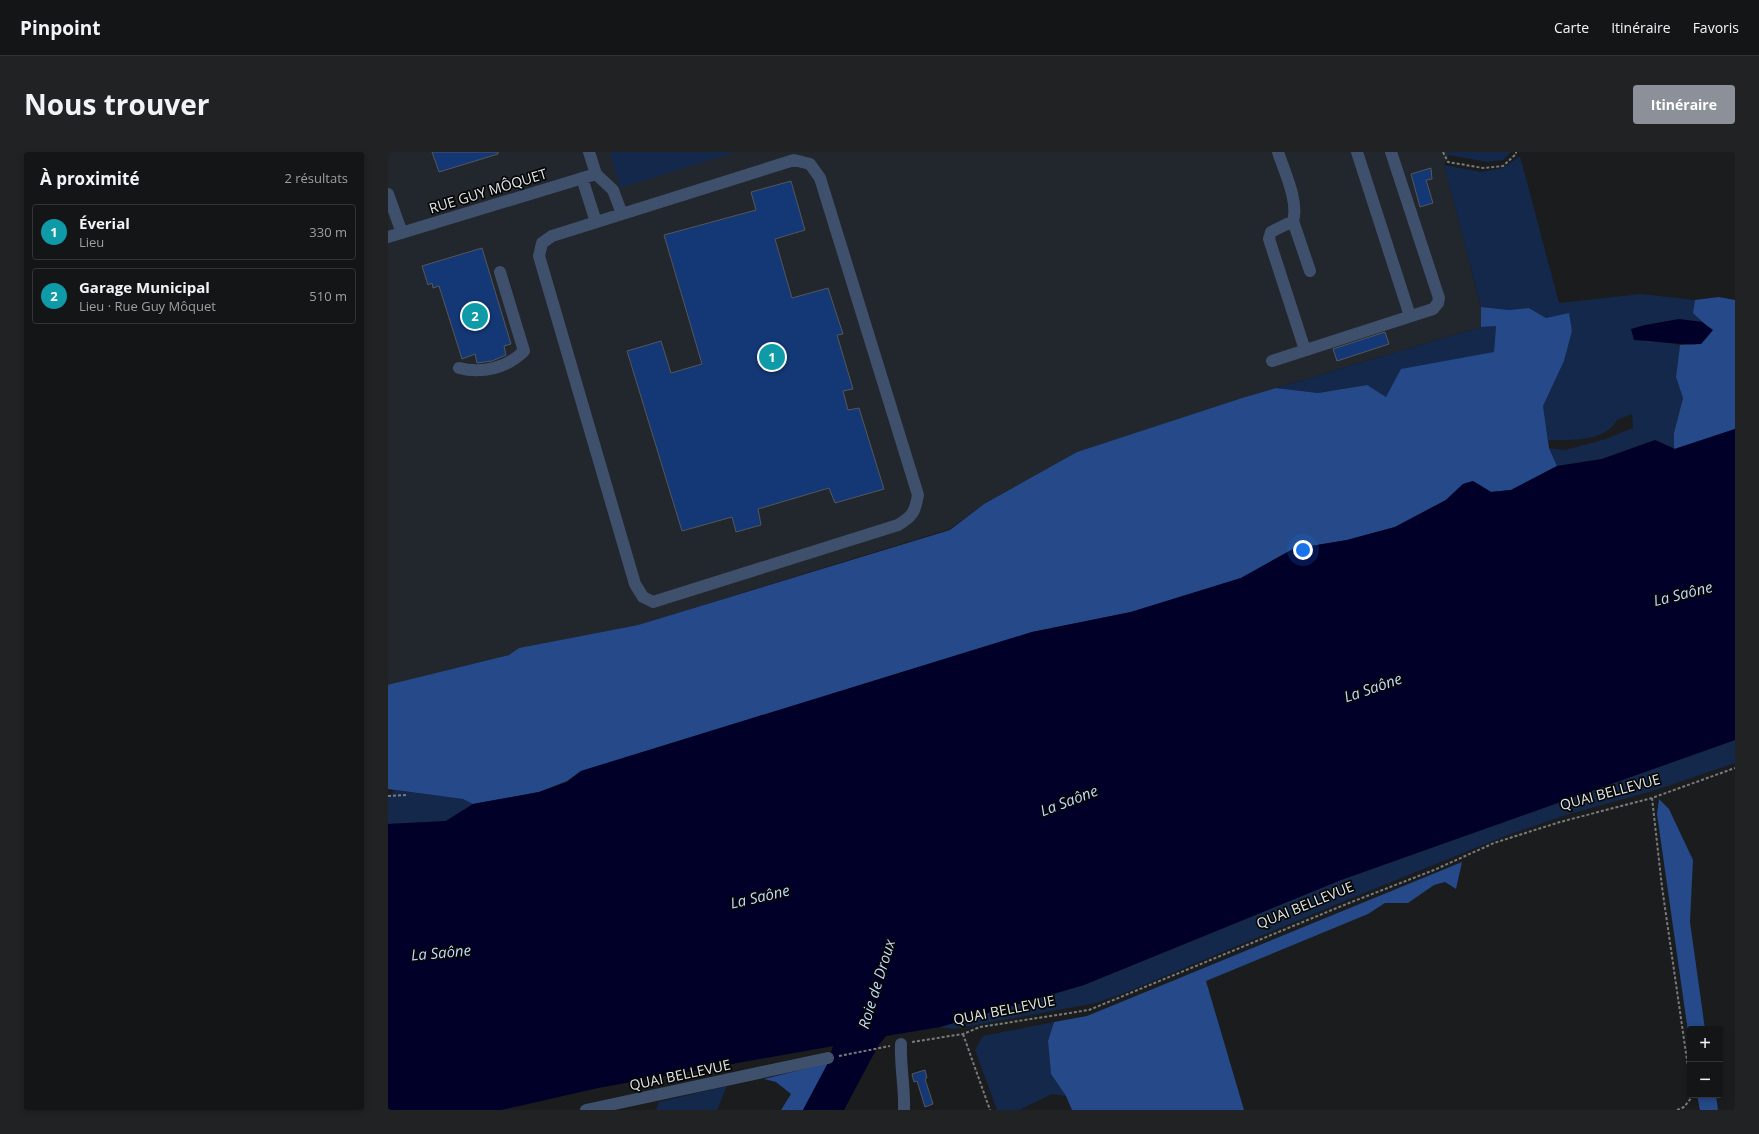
<!DOCTYPE html>
<html lang="fr">
<head>
<meta charset="utf-8">
<style>
	:root { --surface:#141516; --page:#212223; --text:#f1f3f6; --muted:#9d9fa1; --line:#333435; --accent:#8c9099 }
	body { margin:0; font-family:"Open Sans",sans-serif; background:var(--page); color:var(--text) }
	.controls { position:absolute; right:12px; bottom:12px; display:grid; overflow:hidden; border-radius:4px; box-shadow:0 2px 6px #0003 }
	.controls button { width:36px; height:36px; display:grid; place-items:center; padding:0; border:0; border-bottom:1px solid var(--line); background:var(--surface); color:var(--text); font:20px sans-serif }
	.you { position:absolute; left:915px; top:398px; width:14px; height:14px; margin:-10px; border:3px solid #fff; border-radius:50%; background:#1a73e8; box-shadow:0 0 0 6px #1a73e833 }
	.badge { display:grid; place-items:center; width:26px; height:26px; border-radius:50%; background:var(--accent); color:#fff; font-size:13px; font-weight:700 }
	.pin { position:absolute; translate:-50% -50%; border:2px solid #fff; box-shadow:0 1px 4px #0006 }
	.list { margin:0; padding:0; list-style:none }
	h2 { display:flex; justify-content:space-between; align-items:center; height:52px; margin:0; padding:0 16px; font-size:17px }
	h2 small { font-size:13px; font-weight:400; color:var(--muted) }
	.list li { display:grid; grid-template-columns:26px 1fr auto; gap:12px; align-items:center; box-sizing:border-box; height:56px; margin:0 8px 8px; padding:0 8px; border:1px solid var(--line); border-radius:4px }
	.list b { display:block; font-size:15px; white-space:nowrap }
	.list p { margin:0; font-size:13px; white-space:nowrap; color:var(--muted) }
	.list em { font-size:13px; font-style:normal; color:var(--muted) }
	.map { position:relative; flex:none; width:1347px; height:958px; overflow:hidden; border-radius:4px }
	header { display:flex; align-items:center; gap:24px; box-sizing:border-box; height:56px; padding:0 20px; background:var(--surface); border-bottom:1px solid var(--line) }
	header strong { font-size:19px }
	nav { display:flex; gap:22px; margin-inline-start:auto; font-size:14px }
	.intro { display:flex; align-items:center; justify-content:space-between; box-sizing:border-box; height:96px; padding:0 24px }
	h1 { margin:0; font-size:28px }
	.button { padding:10px 18px; border-radius:4px; background:var(--accent); color:#fff; font-size:14px; font-weight:700 }
	main { display:flex; gap:24px; padding:0 24px }
	aside { flex:1; background:var(--surface); border-radius:4px; box-shadow:0 2px 6px #0003 }
	.map>svg:first-child { display:block }
</style>
</head>
<body>
<header>
<strong>Pinpoint</strong>
<nav><a>Carte</a><a>Itinéraire</a><a>Favoris</a></nav>
</header>
<div class="intro"><h1>Nous trouver</h1><a class="button">Itinéraire</a></div>
<main>
<aside>
<h2>À proximité<small>2 résultats</small></h2>
<ul class="list">
<li><span class="badge" style="background:#0f9aa8">1</span><div><b>Éverial</b><p>Lieu</p></div><em>330 m</em></li>
<li><span class="badge" style="background:#0f9aa8">2</span><div><b>Garage Municipal</b><p>Lieu · Rue Guy Môquet</p></div><em>510 m</em></li>
</ul>
</aside>
<div class="map">
<svg width="1347" height="958" viewBox="0 0 1347 958">
	<rect width="100%" height="100%" fill="#1a1c1e"/>
	<path fill="#22262d" d="M 0,0 L 1060,0 L 1061,3 L 1056,13 L 1093,155 L 1093,175 L 854,246 L 689,300 L 596,352 L 562,377 L 250,473 L 132,496 L 121,503 L 0,533 Z"/>
	<path fill="#14284c" d="M 222,0 L 348,0 L 232,36 Z
		M 1060,0 L 1123,0 L 1115,8 L 1099,10 L 1061,3 Z
		M 1132,4 L 1171,151 L 1253,142 L 1307,148 L 1306,161 L 1314,170 L 1291,167 L 1246,188 L 1268,189 L 1292,193 L 1288,225 L 1295,246 L 1286,281 L 1286,297 L 1267,288 L 1214,307 L 1169,314 L 1161,296 L 1177,298 L 1218,287 L 1245,276 L 1244,262 L 1229,268 C 1217,290 1182,288 1160,288 L 1155,254 L 1176,209 L 1184,179 L 1181,162 L 1158,166 L 1141,156 L 1121,158 L 1093,155 L 1056,13 L 1093,20 L 1115,16 Z
		M 1108,174 L 1106,200 L 1085,205 L 998,245 L 978,233 L 930,241 L 888,236 L 1093,175 Z
		M 1347,588 L 1347,611 L 1268,638 L 1178,663 L 1117,684 L 954,750 L 739,840 L 708,851 L 566,877 L 552,875 L 696,833 L 953,728 Z
		M 7,638 L 75,647 L 85,652 L 58,669 L 0,672 L 0,646 Z
		M 666,870 L 660,889 L 663,922 L 678,944 L 664,942 L 631,958 L 609,958 L 587,898 L 595,884 Z
		M 339,934 L 329,958 L 268,958 L 271,950 Z"/>
	<path fill="#254989" d="M 1331,145 L 1347,148 L 1347,277 L 1286,297 L 1286,281 L 1295,246 L 1288,225 L 1292,193 L 1313,192 L 1324,179 L 1305,161 L 1307,148 Z
		M 1093,155 L 1121,158 L 1141,156 L 1158,166 L 1181,161 L 1184,179 L 1176,209 L 1155,254 L 1161,296 L 1169,314 L 1123,338 L 1103,340 L 1085,329 L 1075,332 L 1058,348 L 1007,375 L 959,388 L 905,397 L 853,426 L 743,460 L 644,480 L 193,619 L 179,629 L 151,640 L 85,652 L 75,647 L 0,637 L 0,533 L 3,532 L 121,503 L 131,496 L 250,473 L 562,378 L 596,352 L 689,300 L 854,246 L 888,236 L 930,241 L 979,233 L 998,245 L 1013,217 L 1106,200 L 1108,174 L 1093,175 Z
		M 1271,647 L 1281,657 L 1305,708 L 1302,770 L 1317,877 L 1302,877 L 1302,894 L 1269,662 Z
		M 1074,710 L 1068,737 L 1057,730 L 1046,733 L 1020,751 L 997,751 L 980,762 L 818,829 L 856,958 L 684,958 L 678,944 L 663,922 L 660,889 L 666,870 L 699,864 Z
		M 440,911 L 415,958 L 393,958 L 403,942 L 388,930 L 376,927 Z
		M 1309,943 L 1328,943 L 1330,958 L 1312,958 Z"/>
	<path fill="#000028" d="M 1291,167 L 1314,170 L 1325,178 L 1313,192 C 1291,193 1269,189 1246,188 L 1243,177 L 1257,173 Z
		M 1347,277 L 1347,588 L 953,728 L 696,833 L 552,875 L 498,884 L 490,894 L 456,958 L 415,958 L 440,911 L 445,894 L 210,936 L 113,958 L 0,958 L 0,672 L 58,669 L 85,652 L 151,640 L 179,630 L 193,619 L 644,480 L 743,460 L 853,426 L 905,397 L 959,388 L 1007,375 L 1058,348 L 1075,332 L 1085,329 L 1103,340 L 1123,338 L 1169,314 L 1214,307 L 1267,288 L 1287,297 Z"/>
	<path fill="#143776" stroke="#55575a" d="M 44,0 L 110,0 L 110,2 L 51,20 Z
		M 1043,16 L 1044,27 L 1038,28 L 1045,51 L 1032,55 L 1023,22 Z
		M 403,29 L 417,78 L 387,87 L 404,146 L 440,136 L 455,182 L 449,183 L 465,237 L 455,239 L 460,258 L 471,256 L 496,337 L 447,351 L 441,336 L 370,357 L 373,373 L 348,380 L 344,365 L 294,379 L 239,199 L 273,189 L 283,221 L 314,212 L 276,83 L 368,58 L 363,40 Z
		M 94,96 L 123,192 L 116,194 L 118,203 L 104,209 L 89,211 L 87,202 L 74,207 L 51,134 L 45,136 L 44,131 L 40,133 L 34,114 Z
		M 997,180 L 1001,192 L 949,209 L 945,197 Z
		M 537,918 L 539,926 L 537,927 L 545,952 L 537,955 L 529,929 L 526,930 L 524,922 Z"/>
	<g fill="none" stroke-linecap="round" stroke-linejoin="round">
		<path stroke="#797a7c" stroke-width="2" stroke-dasharray="3 2" stroke-linecap="butt" d="M 1055,0 L 1060,10 L 1095,16 L 1115,14 L 1128,2 L 1128,0
			M 0,644 L 19,643
			M 1264,646 L 1274,735 L 1302,929
			M 575,882 L 602,958
			M 524,890 L 575,882 L 592,875 L 701,858 L 961,751 L 1046,718 L 1106,691 L 1172,670 L 1264,646 L 1347,616
			M 451,904 L 502,894
			M 1289,958 L 1296,955 L 1304,945 L 1304,943"/>
		<path stroke="#3f506c" stroke-width="12" d="M 201,0 L 208,22
			M 890,0 C 896,19 911,49 905,69 L 883,80 L 881,87 L 917,198
			M 969,0 L 1022,164
			M 406,8 L 422,12 L 432,26 L 530,343 C 527,360 525,364 510,373 L 265,450 L 255,445 L 247,432 L 151,104 L 154,91 L 164,84 Z
			M 208,22 L 225,38 L 234,62
			M 194,26 L 208,70
			M 0,42 L 14,81
			M 905,69 L 922,119
			M 0,85 L 208,22
			M 884,209 L 1045,157 L 1050,151 L 1051,146 L 1003,0
			M 71,216 C 94,222 119,216 136,199 L 112,120
			M 513,892 C 512,915 517,936 516,958
			M 198,958 L 440,906"/>
	</g>
	<g text-anchor="middle" stroke-width="3.5" stroke-linejoin="round" paint-order="stroke">
		<g font-size="14" fill="#e4e5e7" stroke="#060707">
			<text transform="translate(100 39) rotate(-17)" y="5">RUE GUY MÔQUET</text>
			<text transform="translate(1222 640) rotate(-15)" y="5">QUAI BELLEVUE</text>
			<text transform="translate(917 753) rotate(-22)" y="5">QUAI BELLEVUE</text>
			<text transform="translate(616 858) rotate(-11)" y="5">QUAI BELLEVUE</text>
			<text transform="translate(292 923) rotate(-12)" y="5">QUAI BELLEVUE</text>
		</g>
		<g font-size="15" font-style="italic" fill="#c1d8fd" stroke="#060707">
			<text transform="translate(1295 442) rotate(-14)" y="5">La Saône</text>
			<text transform="translate(985 536) rotate(-19)" y="5">La Saône</text>
			<text transform="translate(681 649) rotate(-21)" y="5">La Saône</text>
			<text transform="translate(372 745) rotate(-13)" y="5">La Saône</text>
			<text transform="translate(53 801) rotate(-5)" y="5">La Saône</text>
			<text transform="translate(489 832) rotate(-73)" y="5">Roie de Droux</text>
		</g>
	</g>
</svg>
<div class="controls">
<button>+</button>
<button>−</button>
</div>
<div class="you"></div>
<div class="pin badge" style="left:384px;top:205px;background:#0f9aa8">1</div>
<div class="pin badge" style="left:87px;top:164px;background:#0f9aa8">2</div>
</div>
</main>
</body>
</html>
